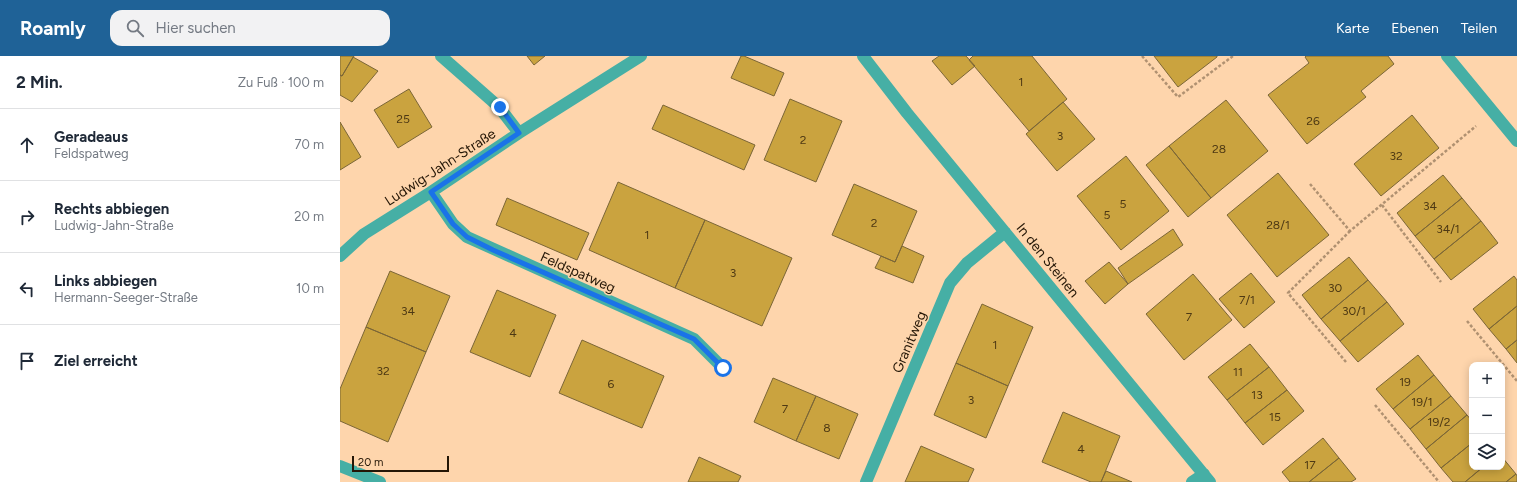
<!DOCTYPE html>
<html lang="de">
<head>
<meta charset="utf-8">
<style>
	:root { --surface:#fff; --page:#f2f2f3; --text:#1f2937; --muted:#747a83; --line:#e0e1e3; --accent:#1f6297 }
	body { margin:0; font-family:Figtree,sans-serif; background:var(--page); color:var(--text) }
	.controls { position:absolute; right:12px; bottom:12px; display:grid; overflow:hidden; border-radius:8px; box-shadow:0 2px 10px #0003 }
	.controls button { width:36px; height:36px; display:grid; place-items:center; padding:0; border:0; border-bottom:1px solid var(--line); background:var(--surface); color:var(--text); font:20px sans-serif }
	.scale { position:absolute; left:12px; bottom:10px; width:97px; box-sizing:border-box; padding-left:4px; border:2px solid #241606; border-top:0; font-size:11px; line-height:14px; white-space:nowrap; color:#241606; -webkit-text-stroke:3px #fed5ac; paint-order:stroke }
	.stop { position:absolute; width:12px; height:12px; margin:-9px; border:3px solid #1a73e8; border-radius:50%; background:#fff }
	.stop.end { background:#1a73e8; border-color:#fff; box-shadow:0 1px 4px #0008 }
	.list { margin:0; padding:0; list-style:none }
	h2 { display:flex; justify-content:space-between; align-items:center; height:52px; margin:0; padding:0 16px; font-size:17px }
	h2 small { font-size:13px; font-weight:400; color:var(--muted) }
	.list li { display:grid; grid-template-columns:26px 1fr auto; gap:12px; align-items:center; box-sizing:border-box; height:72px; padding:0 16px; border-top:1px solid var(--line) }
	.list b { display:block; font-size:15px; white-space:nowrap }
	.list p { margin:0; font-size:13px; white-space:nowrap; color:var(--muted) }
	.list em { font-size:13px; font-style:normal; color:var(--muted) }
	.icon { flex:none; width:22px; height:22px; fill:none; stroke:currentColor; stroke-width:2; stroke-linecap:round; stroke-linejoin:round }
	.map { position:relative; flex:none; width:1177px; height:426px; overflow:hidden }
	header { display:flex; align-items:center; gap:24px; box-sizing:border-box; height:56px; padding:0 20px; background:var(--accent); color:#fff }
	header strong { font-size:19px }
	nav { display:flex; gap:22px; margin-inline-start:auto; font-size:14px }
	.search { width:280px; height:36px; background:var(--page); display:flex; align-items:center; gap:10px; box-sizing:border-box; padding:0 14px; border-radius:12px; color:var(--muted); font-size:15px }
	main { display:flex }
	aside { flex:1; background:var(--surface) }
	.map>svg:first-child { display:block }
</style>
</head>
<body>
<header>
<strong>Roamly</strong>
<div class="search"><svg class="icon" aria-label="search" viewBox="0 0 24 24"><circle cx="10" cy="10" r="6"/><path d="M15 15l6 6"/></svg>Hier suchen</div>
<nav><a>Karte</a><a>Ebenen</a><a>Teilen</a></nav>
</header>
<main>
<aside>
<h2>2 Min.<small>Zu Fuß · 100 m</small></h2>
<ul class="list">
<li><svg class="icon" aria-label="ahead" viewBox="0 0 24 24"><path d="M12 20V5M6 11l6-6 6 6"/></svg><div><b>Geradeaus</b><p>Feldspatweg</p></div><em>70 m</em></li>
<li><svg class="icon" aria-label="right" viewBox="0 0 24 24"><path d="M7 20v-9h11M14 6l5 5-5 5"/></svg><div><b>Rechts abbiegen</b><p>Ludwig-Jahn-Straße</p></div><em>20 m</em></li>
<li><svg class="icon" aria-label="left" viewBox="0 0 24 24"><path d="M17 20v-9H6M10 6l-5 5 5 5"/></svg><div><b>Links abbiegen</b><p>Hermann-Seeger-Straße</p></div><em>10 m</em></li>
<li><svg class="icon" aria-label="arrive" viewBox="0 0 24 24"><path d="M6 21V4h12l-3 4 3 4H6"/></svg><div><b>Ziel erreicht</b></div></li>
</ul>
</aside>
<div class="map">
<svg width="1177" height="426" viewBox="0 0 1177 426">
	<rect width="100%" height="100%" fill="#fed5ac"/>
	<path fill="#caa33f" stroke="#7b6637" d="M 0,0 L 14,0 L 2,20 L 0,19 Z
		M 187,0 L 205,0 L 194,9 Z
		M 401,0 L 404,0 L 444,17 L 434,40 L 391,22 Z
		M 599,0 L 626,0 L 635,10 L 612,29 L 592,5 Z
		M 633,0 L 692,0 L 727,43 L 689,75 L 629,4 Z
		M 814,0 L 877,0 L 877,1 L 838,31 Z
		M 966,0 L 1048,0 L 1054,8 L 1021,35 L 1026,41 L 967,88 L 928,39 L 969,7 L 965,1 Z
		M 13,1 L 38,15 L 12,46 L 0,39 L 0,19 L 2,20 Z
		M 69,33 L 92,71 L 58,92 L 34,54 Z
		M 450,43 L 502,65 L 476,126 L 424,104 Z
		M 886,44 L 928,95 L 871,142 L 829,90 Z
		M 723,46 L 755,83 L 717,115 L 686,78 Z
		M 323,49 L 415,89 L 404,114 L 312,73 Z
		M 1072,59 L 1099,92 L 1041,140 L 1014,108 Z
		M 0,66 L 21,101 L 0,114 Z
		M 829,90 L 871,142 L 848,161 L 806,109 Z
		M 786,100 L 829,155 L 781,194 L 737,140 Z
		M 938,117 L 989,179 L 937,221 L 887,159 Z
		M 1103,119 L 1122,142 L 1075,180 L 1057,157 Z
		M 278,126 L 365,164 L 335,232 L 249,194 Z
		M 514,128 L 577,155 L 555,206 L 492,179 Z
		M 167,142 L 249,177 L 237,204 L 156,169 Z
		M 1122,142 L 1141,165 L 1094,203 L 1075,180 Z
		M 365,164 L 452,202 L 422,270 L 335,232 Z
		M 1141,165 L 1158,187 L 1111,224 L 1094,203 Z
		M 833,173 L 843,189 L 788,228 L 778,212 Z
		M 562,190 L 584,200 L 573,227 L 535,212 L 541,200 L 555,206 Z
		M 1009,201 L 1028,224 L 981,263 L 962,239 Z
		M 769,206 L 788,228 L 765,248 L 745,225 Z
		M 50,215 L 110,240 L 86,296 L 26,271 Z
		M 911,217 L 935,246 L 904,272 L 879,243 Z
		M 853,218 L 892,264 L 844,304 L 806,258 Z
		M 1174,220 L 1177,224 L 1177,250 L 1149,273 L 1133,253 Z
		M 1028,224 L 1047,246 L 1000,285 L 981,263 Z
		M 157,234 L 216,259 L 190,321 L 130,296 Z
		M 1047,246 L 1064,268 L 1018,306 L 1000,285 Z
		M 642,248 L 693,271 L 668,330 L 616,307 Z
		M 1177,250 L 1177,284 L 1166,293 L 1149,273 Z
		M 26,271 L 86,296 L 48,386 L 0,365 L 0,333 Z
		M 242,284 L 324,320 L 302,372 L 219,337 Z
		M 1177,284 L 1177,307 L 1166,293 Z
		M 910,288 L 929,311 L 887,344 L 868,321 Z
		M 1078,299 L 1094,319 L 1053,353 L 1036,333 Z
		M 616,307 L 668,330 L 646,382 L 594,359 Z
		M 929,311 L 947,334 L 905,367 L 887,344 Z
		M 1094,319 L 1111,340 L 1070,373 L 1053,353 Z
		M 433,322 L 476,340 L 456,385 L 414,366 Z
		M 947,334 L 964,355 L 923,389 L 905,367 Z
		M 476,340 L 518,358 L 499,403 L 456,385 Z
		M 1111,340 L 1127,359 L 1086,393 L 1070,373 Z
		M 723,356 L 780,380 L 761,426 L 751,426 L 702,406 Z
		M 1127,359 L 1132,365 L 1132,387 L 1101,412 L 1086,393 Z
		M 983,382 L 999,402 L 969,426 L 950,426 L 942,416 Z
		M 1132,387 L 1132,411 L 1143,411 L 1125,426 L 1113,426 L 1101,412 Z
		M 581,390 L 634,413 L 628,426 L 565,426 Z
		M 359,401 L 401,420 L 398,426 L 348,426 Z
		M 1162,401 L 1176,418 L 1166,426 L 1125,426 L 1143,411 L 1162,411 Z
		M 999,402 L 1016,423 L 1011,426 L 969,426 Z
		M 766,415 L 792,426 L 761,426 Z
		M 1176,418 L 1177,420 L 1177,426 L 1166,426 Z"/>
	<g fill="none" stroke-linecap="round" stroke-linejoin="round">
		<path stroke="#b09171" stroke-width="2.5" stroke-dasharray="3 2" stroke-linecap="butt" d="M 802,0 L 838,41 L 893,0
			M 970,128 L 1010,175 L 1136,70
			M 1042,149 L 1101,226
			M 1127,265 L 1177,325
			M 1006,306 L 948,237 L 1010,175
			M 1035,349 L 1099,426"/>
		<path stroke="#46afa5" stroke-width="12" d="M 101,0 L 159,51 L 179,77
			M 523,0 L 567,57 L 870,426
			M 1107,0 L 1177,85
			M 91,136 L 113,168 L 127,181 L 354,283 L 383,312
			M 0,200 L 24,178 L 91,136 L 179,77 L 301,0
			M 0,410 L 40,426
			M 526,426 L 610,227 L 627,207 L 665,176
			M 852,426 L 864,418"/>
	</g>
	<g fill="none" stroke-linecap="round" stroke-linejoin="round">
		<path stroke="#1a73e8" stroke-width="5" d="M 160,51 L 179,77 L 91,136 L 113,168 L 127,181 L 153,194 L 354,283 L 383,312"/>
	</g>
	<g text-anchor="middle" stroke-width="3" stroke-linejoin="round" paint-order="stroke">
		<g font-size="12" fill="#4e3914">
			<text x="681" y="30">1</text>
			<text x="63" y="67">25</text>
			<text x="973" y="69">26</text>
			<text x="720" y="84">3</text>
			<text x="463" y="88">2</text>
			<text x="879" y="97">28</text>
			<text x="1056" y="104">32</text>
			<text x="783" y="152">5</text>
			<text x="1090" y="154">34</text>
			<text x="767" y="163">5</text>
			<text x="534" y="171">2</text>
			<text x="938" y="173">28/1</text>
			<text x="1108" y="177">34/1</text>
			<text x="307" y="183">1</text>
			<text x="393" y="221">3</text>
			<text x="995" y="236">30</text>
			<text x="907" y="248">7/1</text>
			<text x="68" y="259">34</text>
			<text x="1014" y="259">30/1</text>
			<text x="849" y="265">7</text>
			<text x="173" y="281">4</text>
			<text x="655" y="293">1</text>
			<text x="43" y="319">32</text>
			<text x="898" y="320">11</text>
			<text x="1065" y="330">19</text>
			<text x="271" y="332">6</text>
			<text x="917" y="343">13</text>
			<text x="631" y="348">3</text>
			<text x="1082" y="350">19/1</text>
			<text x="445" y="357">7</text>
			<text x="935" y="365">15</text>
			<text x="1099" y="370">19/2</text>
			<text x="487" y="376">8</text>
			<text x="741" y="397">4</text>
			<text x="970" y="413">17</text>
		</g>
		<g font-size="14" fill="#241606" stroke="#fed5ac">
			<text transform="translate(100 111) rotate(-33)" y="5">Ludwig-Jahn-Straße</text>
			<text transform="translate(708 204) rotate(51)" y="5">In den Steinen</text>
			<text transform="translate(238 216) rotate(24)" y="5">Feldspatweg</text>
			<text transform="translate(569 286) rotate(-67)" y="5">Granitweg</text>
		</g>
	</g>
</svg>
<div class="controls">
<button>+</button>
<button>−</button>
<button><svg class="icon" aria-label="layers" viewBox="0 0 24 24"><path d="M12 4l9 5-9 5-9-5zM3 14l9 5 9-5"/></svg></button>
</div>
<div class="scale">20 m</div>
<div class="stop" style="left:383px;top:312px"></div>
<div class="stop end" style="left:160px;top:51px"></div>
</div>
</main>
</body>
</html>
